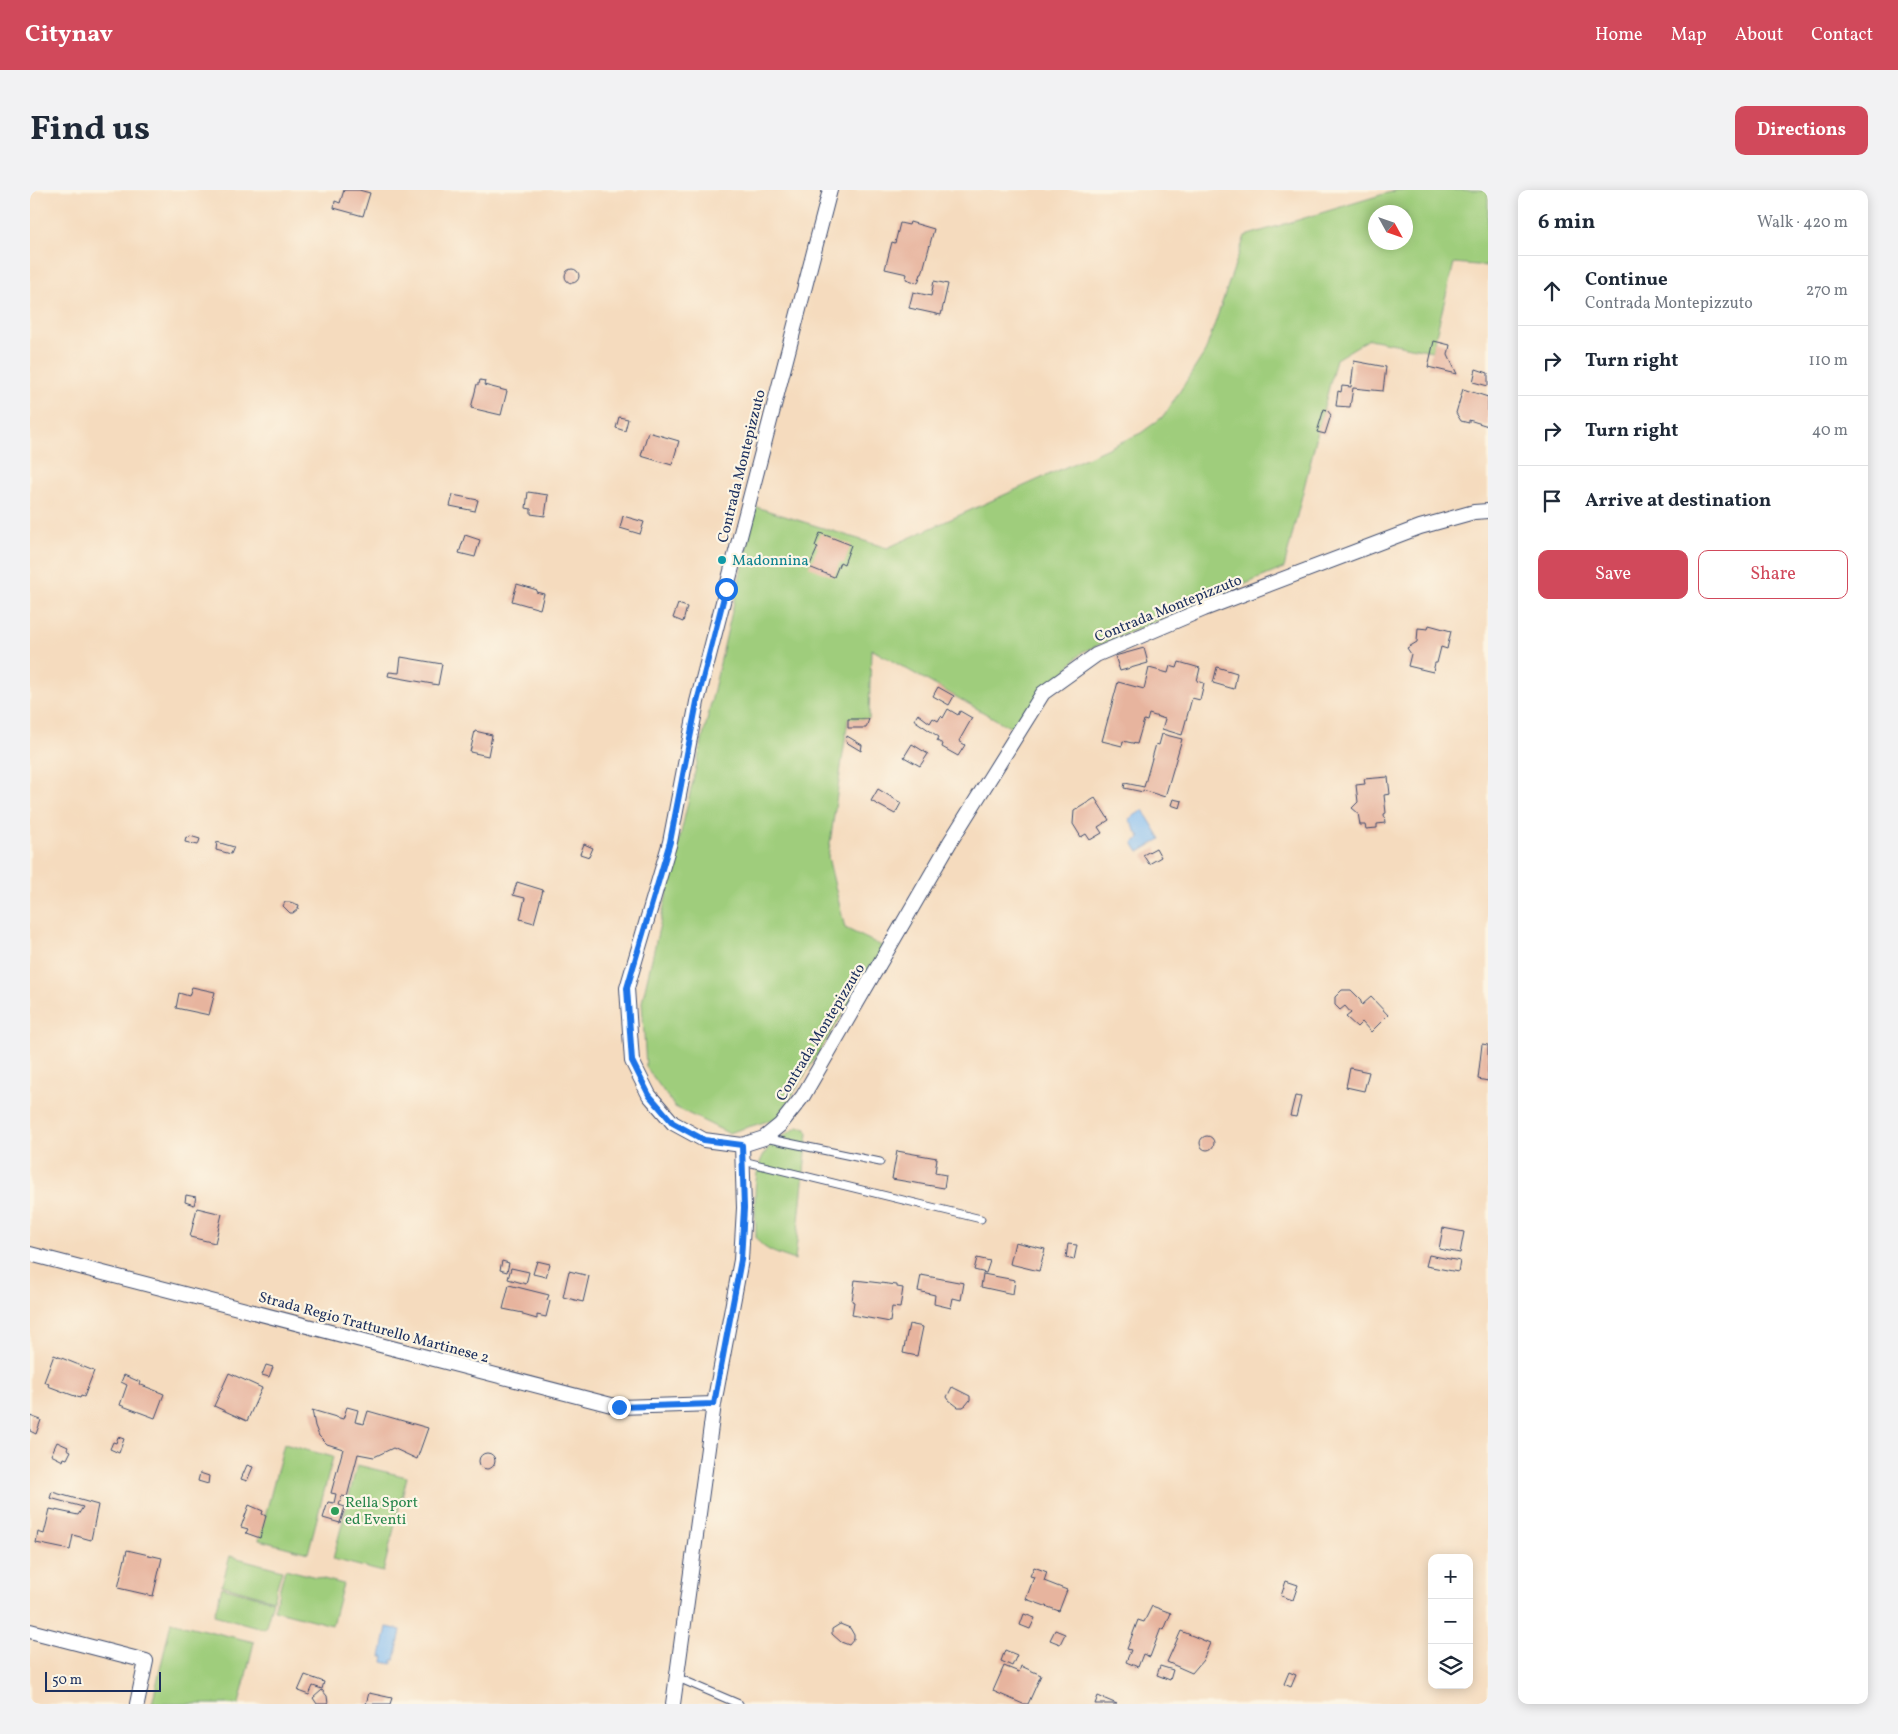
<!DOCTYPE html>
<html lang="en">
<head>
<meta charset="utf-8">
<style>
	:root { --surface:#fff; --page:#f2f2f3; --text:#1f2937; --muted:#747a83; --line:#e0e1e3; --accent:#d1495b }
	body { margin:0; font-family:Vollkorn,serif; background:var(--page); color:var(--text) }
	.controls { position:absolute; right:15px; bottom:15px; display:grid; overflow:hidden; border-radius:10px; box-shadow:0 2px 12px #0003 }
	.controls button { width:45px; height:45px; display:grid; place-items:center; padding:0; border:0; border-bottom:1px solid var(--line); background:var(--surface); color:var(--text); font:25px sans-serif }
	.compass { position:absolute; left:1338px; top:15px; width:45px; height:45px; border-radius:50%; background:var(--surface); box-shadow:0 2px 12px #0003; rotate:130deg }
	.scale { position:absolute; left:15px; bottom:12px; width:116px; box-sizing:border-box; padding-left:5px; border:2px solid #1b2f5e; border-top:0; font-size:14px; line-height:18px; white-space:nowrap; color:#1b2f5e; -webkit-text-stroke:4px #fcf5e5; paint-order:stroke }
	.stop { position:absolute; width:15px; height:15px; margin:-11px; border:4px solid #1a73e8; border-radius:50%; background:#fff }
	.stop.end { background:#1a73e8; border-color:#fff; box-shadow:0 1px 5px #0008 }
	.list { margin:0; padding:0; list-style:none }
	h2 { display:flex; justify-content:space-between; align-items:center; height:65px; margin:0; padding:0 20px; font-size:21px }
	h2 small { font-size:16px; font-weight:400; color:var(--muted) }
	.list li { display:grid; grid-template-columns:32px 1fr auto; gap:15px; align-items:center; box-sizing:border-box; height:70px; padding:0 20px; border-top:1px solid var(--line) }
	.list b { display:block; font-size:19px; white-space:nowrap }
	.list p { margin:0; font-size:16px; white-space:nowrap; color:var(--muted) }
	.list em { font-size:16px; font-style:normal; color:var(--muted) }
	.actions { display:flex; gap:10px; padding:15px 20px }
	.actions a { flex:1; padding:11px 0; border:1px solid var(--accent); border-radius:10px; text-align:center; font-size:18px; color:var(--accent) }
	.actions .main { background:var(--accent); color:#fff }
	.icon { flex:none; width:28px; height:28px; fill:none; stroke:currentColor; stroke-width:2; stroke-linecap:round; stroke-linejoin:round }
	.map { position:relative; flex:none; width:1458px; height:1514px; overflow:hidden; border-radius:10px }
	header { display:flex; align-items:center; gap:30px; box-sizing:border-box; height:70px; padding:0 25px; background:var(--accent); color:#fff }
	header strong { font-size:24px }
	nav { display:flex; gap:28px; margin-inline-start:auto; font-size:18px }
	.intro { display:flex; align-items:center; justify-content:space-between; box-sizing:border-box; height:120px; padding:0 30px }
	h1 { margin:0; font-size:35px }
	.button { padding:12px 22px; border-radius:10px; background:var(--accent); color:#fff; font-size:18px; font-weight:700 }
	main { display:flex; gap:30px; padding:0 30px }
	aside { flex:1; background:var(--surface); border-radius:10px; box-shadow:0 2px 12px #0003 }
	.map>svg:first-child { display:block }
</style>
</head>
<body>
<header>
<strong>Citynav</strong>
<nav><a>Home</a><a>Map</a><a>About</a><a>Contact</a></nav>
</header>
<div class="intro"><h1>Find us</h1><a class="button">Directions</a></div>
<main>
<div class="map">
<svg width="1458" height="1514" viewBox="0 0 1458 1514">
	<rect width="100%" height="100%" fill="#fcf5e5"/>
	<filter id="ink" filterUnits="userSpaceOnUse"><feTurbulence type="fractalNoise" baseFrequency=".02" numOctaves="2"/><feDisplacementMap in="SourceGraphic" scale="10" xChannelSelector="R" yChannelSelector="G"/><feConvolveMatrix kernelMatrix="1 2 1 2 8 2 1 2 1" color-interpolation-filters="sRGB"/></filter>
	<filter id="wash" filterUnits="userSpaceOnUse"><feTurbulence type="fractalNoise" baseFrequency=".0096" numOctaves="4" result="noise"/><feDisplacementMap in="SourceGraphic" scale="20" xChannelSelector="R" yChannelSelector="G"/><feGaussianBlur stdDeviation="1.12" result="paint"/><feColorMatrix in="noise" values="0 0 0 0 0 0 0 0 0 0 0 0 0 0 0 0 0 1.4 0 .05"/><feComposite in="paint" operator="in"/></filter>
	<g filter="url(#wash)">
		<rect width="100%" height="100%" fill="#f5dbbe"/>
		<path fill="#9fcd7b" stroke="#5d7e6c" fill-rule="evenodd" d="M 1367,0 L 1458,0 L 1458,76 L 1424,73 L 1402,161 L 1339,149 L 1306,169 L 1254,378 L 1052,462 L 983,539 L 841,459 L 839,529 L 818,529 L 798,667 L 815,738 L 854,757 L 748,928 L 698,943 L 645,917 L 616,877 L 612,812 L 726,317 L 857,358 L 1111,243 L 1134,226 L 1175,162 L 1215,46 ZM 1346,22 L 1376,22 L 1376,52 L 1346,52 Z
			M 768,937 L 775,938 L 778,943 L 765,1070 C 752,1065 732,1061 726,1047 C 726,1022 720,980 737,960 C 745,950 757,944 768,937 Z
			M 254,1254 L 303,1267 L 278,1363 L 229,1350 Z
			M 327,1275 L 377,1287 L 353,1382 L 303,1369 Z
			M 200,1366 L 252,1380 L 243,1410 L 192,1395 Z
			M 255,1379 L 313,1394 L 302,1435 L 244,1420 Z
			M 192,1397 L 243,1411 L 235,1439 L 184,1425 Z
			M 141,1432 L 224,1452 L 209,1514 L 122,1514 Z"/>
		<path fill="#81bcf3" stroke="#4e76a8" d="M 1113,620 L 1131,649 L 1109,662 L 1103,653 L 1110,648 L 1099,629 Z
			M 357,1437 L 371,1440 L 365,1470 L 362,1470 L 362,1474 L 353,1472 L 354,1467 L 351,1467 Z"/>
		<g id="blocks">
			<path fill="#e7b49e" d="M 314,0 L 329,0 L 340,3 L 333,26 L 304,18 L 305,11 L 310,13 Z
				M 880,32 L 904,39 L 892,84 L 891,84 L 888,93 L 876,89 L 877,84 L 855,79 L 862,52 L 865,53 L 870,33 L 879,35 Z
				M535 86a7 7 0 1 1 14 0a7 7 0 1 1-14 0Z
				M 904,91 L 918,94 L 911,125 L 879,118 L 883,102 L 901,106 Z
				M 1404,151 L 1420,155 L 1418,165 L 1427,184 L 1398,177 Z
				M 1324,171 L 1356,177 L 1353,201 L 1323,198 L 1320,217 L 1306,216 L 1308,201 L 1311,202 L 1312,196 L 1321,197 Z
				M 1446,179 L 1458,183 L 1458,196 L 1443,192 Z
				M 450,190 L 455,191 L 454,195 L 477,201 L 471,225 L 441,218 L 447,194 L 449,194 Z
				M 1433,199 L 1458,207 L 1458,236 L 1439,230 L 1439,233 L 1431,231 L 1426,223 Z
				M 1294,219 L 1297,220 L 1301,225 L 1295,244 L 1287,242 Z
				M 589,227 L 598,229 L 595,241 L 586,238 Z
				M 618,242 L 649,251 L 642,275 L 611,266 Z
				M 498,302 L 518,305 L 515,326 L 501,324 L 501,319 L 496,318 Z
				M 423,305 L 448,310 L 445,321 L 420,316 Z
				M 593,326 L 614,332 L 610,344 L 590,338 Z
				M 790,343 L 821,355 L 814,374 L 810,372 L 804,387 L 779,377 L 788,357 L 785,356 Z
				M 435,345 L 450,350 L 445,367 L 429,363 Z
				M 487,394 L 507,400 L 506,402 L 514,404 L 510,419 L 482,411 Z
				M 648,414 L 657,417 L 653,432 L 643,428 Z
				M 1399,435 L 1421,441 L 1417,459 L 1411,457 L 1407,473 L 1405,473 L 1403,482 L 1378,476 L 1381,464 L 1377,458 L 1387,452 L 1388,438 L 1398,439 Z
				M 1114,458 L 1118,473 L 1090,481 L 1085,466 Z
				M 371,467 L 412,474 L 408,495 L 358,486 L 359,482 L 369,483 Z
				M 1149,472 L 1170,478 L 1167,491 L 1174,493 L 1170,510 L 1162,508 L 1152,545 L 1132,539 L 1135,529 L 1119,524 L 1117,531 L 1114,530 L 1107,554 L 1093,551 L 1092,556 L 1072,551 L 1088,492 L 1114,499 L 1119,478 L 1138,483 L 1140,476 L 1147,478 Z
				M 1187,477 L 1207,483 L 1204,499 L 1183,493 Z
				M 908,497 L 924,506 L 919,515 L 903,506 Z
				M 918,519 L 928,525 L 930,521 L 942,528 L 929,551 L 935,555 L 928,566 L 912,557 L 913,554 L 907,551 L 909,547 L 884,530 L 888,524 L 900,533 L 903,528 L 908,531 L 911,526 L 913,528 Z
				M 818,529 L 839,529 L 836,538 L 818,538 Z
				M 445,541 L 462,545 L 458,566 L 440,562 Z
				M 1132,544 L 1152,549 L 1135,607 L 1113,600 L 1113,602 L 1094,598 L 1095,593 L 1114,597 L 1126,554 L 1129,555 Z
				M 817,546 L 832,555 L 831,561 L 816,552 Z
				M 882,554 L 898,564 L 890,576 L 874,567 Z
				M 1358,587 L 1360,604 L 1354,605 L 1356,623 L 1354,624 L 1355,633 L 1347,634 L 1347,638 L 1336,639 L 1335,635 L 1330,635 L 1328,623 L 1322,618 L 1328,612 L 1326,595 L 1335,594 L 1334,589 Z
				M 848,599 L 871,613 L 865,624 L 841,611 Z
				M 1065,608 L 1079,630 L 1068,637 L 1072,643 L 1060,650 L 1056,644 L 1051,647 L 1043,634 L 1044,621 Z
				M 1143,609 L 1152,611 L 1150,618 L 1141,615 Z
				M 160,646 L 170,649 L 168,655 L 155,652 L 156,647 L 159,648 Z
				M 187,652 L 204,657 L 201,664 L 186,660 Z
				M 554,654 L 563,658 L 559,667 L 550,664 Z
				M 1126,658 L 1131,667 L 1119,674 L 1113,665 Z
				M 487,692 L 513,700 L 504,733 L 490,729 L 495,708 L 483,705 Z
				M 255,712 L 260,712 L 269,715 L 268,719 L 263,723 L 260,723 L 253,716 Z
				M 162,797 L 185,802 L 179,825 L 146,818 L 149,803 L 159,806 Z
				M 1312,800 L 1321,800 L 1330,809 L 1332,815 L 1341,807 L 1358,825 L 1341,842 L 1332,832 L 1327,837 L 1316,827 L 1321,823 L 1315,816 L 1310,820 L 1305,815 L 1305,807 Z
				M 1452,854 L 1458,855 L 1458,891 L 1448,889 Z
				M 1320,878 L 1339,882 L 1334,901 L 1316,897 Z
				M 1265,906 L 1271,907 L 1266,927 L 1260,926 Z
				M1170 953a7 7 0 1 1 14 0a7 7 0 1 1-14 0Z
				M 867,961 L 907,968 L 905,983 L 916,985 L 914,998 L 862,989 Z
				M 156,1005 L 166,1007 L 164,1015 L 155,1012 Z
				M 167,1018 L 192,1024 L 185,1053 L 160,1047 Z
				M 1413,1038 L 1434,1042 L 1430,1063 L 1409,1059 Z
				M 985,1052 L 1015,1059 L 1009,1081 L 980,1074 Z
				M 1038,1054 L 1047,1055 L 1044,1070 L 1036,1068 Z
				M 1399,1065 L 1430,1071 L 1428,1082 L 1396,1076 Z
				M 947,1068 L 960,1071 L 956,1083 L 944,1080 Z
				M 472,1071 L 479,1073 L 477,1082 L 470,1080 Z
				M 507,1071 L 520,1074 L 516,1087 L 503,1084 Z
				M 481,1078 L 499,1082 L 496,1094 L 478,1089 Z
				M 539,1081 L 559,1086 L 553,1112 L 533,1107 Z
				M 953,1084 L 985,1090 L 983,1104 L 951,1097 Z
				M 891,1085 L 934,1093 L 931,1110 L 923,1108 L 921,1118 L 904,1114 L 905,1105 L 888,1101 Z
				M 825,1090 L 867,1095 L 867,1097 L 873,1098 L 870,1118 L 862,1117 L 860,1132 L 822,1125 L 824,1112 L 822,1111 Z
				M 479,1095 L 519,1105 L 517,1110 L 520,1111 L 516,1127 L 507,1125 L 507,1129 L 493,1125 L 493,1123 L 473,1119 Z
				M 879,1134 L 893,1137 L 887,1166 L 873,1163 Z
				M 24,1165 L 64,1181 L 54,1207 L 51,1206 L 50,1208 L 18,1196 L 19,1194 L 14,1192 Z
				M 236,1175 L 243,1177 L 239,1187 L 232,1185 Z
				M 199,1183 L 232,1198 L 217,1231 L 184,1216 Z
				M 94,1185 L 110,1192 L 109,1194 L 134,1204 L 125,1228 L 90,1215 L 97,1195 L 91,1192 Z
				M 922,1197 L 940,1206 L 940,1210 L 936,1215 L 933,1217 L 928,1217 L 919,1210 L 917,1207 Z
				M 317,1217 L 328,1220 L 325,1232 L 334,1234 L 338,1221 L 398,1238 L 387,1269 L 363,1258 L 344,1267 L 328,1264 L 317,1307 L 312,1306 L 309,1315 L 315,1317 L 310,1333 L 293,1328 L 298,1312 L 304,1313 L 306,1304 L 301,1303 L 313,1259 L 297,1254 L 289,1246 L 285,1236 L 282,1220 L 313,1229 Z
				M 0,1226 L 11,1230 L 6,1244 L 0,1241 Z
				M 88,1247 L 94,1249 L 89,1263 L 80,1259 L 83,1252 L 86,1253 Z
				M 27,1252 L 38,1257 L 37,1259 L 41,1261 L 37,1269 L 34,1268 L 33,1271 L 21,1265 Z
				M449 1271a8 8 0 1 1 16 0a8 8 0 1 1-16 0Z
				M 217,1275 L 223,1277 L 217,1291 L 211,1289 Z
				M 170,1283 L 179,1286 L 178,1294 L 168,1291 Z
				M 22,1302 L 68,1315 L 61,1350 L 43,1345 L 40,1360 L 6,1353 L 8,1342 L 14,1344 L 20,1319 L 48,1325 L 53,1317 L 20,1308 Z
				M 219,1315 L 233,1321 L 232,1324 L 236,1326 L 230,1348 L 216,1343 L 218,1339 L 211,1337 Z
				M 97,1360 L 132,1368 L 123,1406 L 88,1398 Z
				M 1004,1377 L 1017,1382 L 1014,1391 L 1037,1400 L 1029,1421 L 996,1409 L 1004,1387 L 1000,1386 Z
				M 1256,1391 L 1268,1395 L 1263,1410 L 1251,1406 Z
				M 1122,1416 L 1141,1423 L 1134,1440 L 1131,1438 L 1120,1467 L 1113,1464 L 1108,1477 L 1096,1472 L 1101,1460 L 1097,1459 L 1108,1430 L 1114,1432 Z
				M 994,1424 L 1005,1428 L 1000,1439 L 990,1435 Z
				M 810,1434 L 820,1438 L 824,1445 L 824,1449 L 819,1455 L 811,1452 L 802,1444 L 802,1439 Z
				M 1025,1440 L 1035,1444 L 1030,1454 L 1020,1450 Z
				M 1151,1441 L 1180,1453 L 1173,1470 L 1162,1483 L 1137,1472 Z
				M 975,1460 L 987,1465 L 982,1476 L 971,1471 Z
				M 974,1476 L 989,1482 L 991,1476 L 1011,1485 L 998,1514 L 993,1514 L 963,1501 Z
				M 1130,1476 L 1143,1480 L 1140,1490 L 1127,1485 Z
				M 1259,1482 L 1266,1485 L 1261,1497 L 1254,1494 Z
				M 275,1485 L 294,1492 L 292,1499 L 283,1496 L 279,1505 L 268,1501 Z
				M 292,1500 L 297,1506 L 298,1514 L 287,1514 L 283,1508 Z
				M 339,1503 L 362,1508 L 360,1514 L 336,1514 Z
				M 1068,1506 L 1087,1514 L 1065,1514 Z"/>
		</g>
	</g>
	<g filter="url(#ink)">
		<use href="#blocks" fill-opacity="0" stroke="#3c496c" stroke-width="1"/>
		<g fill="none" stroke-linecap="round" stroke-linejoin="round">
			<g stroke="#3c496c" stroke-width="9">
				<path id="service" d="M 735,948 L 850,972
					M 713,971 L 951,1029
					M 646,1487 L 709,1514"/>
			</g>
			<g stroke="#3c496c" stroke-width="16">
				<path id="minor" d="M 800,0 L 667,512 L 640,652 L 597,798 L 602,871 L 619,905 L 643,933 L 674,950 L 712,955 L 734,948 L 750,935 L 773,906 L 920,652 L 1013,503 L 1066,465 L 1174,419 L 1390,337 L 1444,322 L 1458,321
					M 0,1064 L 589,1217 L 684,1214
					M 0,1441 L 116,1471 L 107,1514
					M 643,1514 L 684,1214 L 711,1070 L 714,1018 L 712,955"/>
			</g>
			<use href="#service" stroke="#fff" stroke-width="7"/>
			<use href="#minor" stroke="#fff" stroke-width="14"/>
		</g>
	</g>
	<g fill="none" stroke-linecap="round" stroke-linejoin="round" filter="url(#ink)">
		<path stroke="#1a73e8" stroke-width="6" d="M 589,1217 L 684,1214 L 711,1070 L 714,1018 L 712,955 L 674,950 L 643,933 L 619,905 L 602,871 L 597,798 L 640,652 L 667,512 L 696,399"/>
	</g>
	<circle fill="#0f9aa8" stroke="#fcf5e5" stroke-width="2" cx="692" cy="370" r="5"/>
	<circle fill="#2e9e5b" stroke="#fcf5e5" stroke-width="2" cx="305" cy="1321" r="5"/>
	<g text-anchor="middle" stroke-width="4.5" stroke-linejoin="round" paint-order="stroke">
		<g font-size="15" fill="#1b2f5e" stroke="#fcf5e5">
			<text transform="translate(711 276) rotate(-76)" y="5">Contrada Montepizzuto</text>
			<text transform="translate(1138 418) rotate(-22)" y="5">Contrada Montepizzuto</text>
			<text transform="translate(790 842) rotate(-59)" y="5">Contrada Montepizzuto</text>
			<text transform="translate(344 1137) rotate(15)" y="5">Strada Regio Tratturello Martinese 2</text>
		</g>
		<g font-size="15" fill="#0d838f" stroke="#fcf5e5" text-anchor="start">
			<text x="702" y="375">Madonnina</text>
		</g>
		<g font-size="15" fill="#27864d" stroke="#fcf5e5" text-anchor="start">
			<text x="315" y="1317">Rella Sport<tspan x="315" dy="17">ed Eventi</tspan></text>
		</g>
	</g>
</svg>
<div class="controls">
<button>+</button>
<button>−</button>
<button><svg class="icon" aria-label="layers" viewBox="0 0 24 24"><path d="M12 4l9 5-9 5-9-5zM3 14l9 5 9-5"/></svg></button>
</div>
<svg class="compass" viewBox="-18 -18 36 36"><path d="M0-13l5 13h-10z" fill="#e53935"/><path d="M0 13l5-13h-10z" fill="#747a83"/></svg>
<div class="scale">50 m</div>
<div class="stop" style="left:696px;top:399px"></div>
<div class="stop end" style="left:589px;top:1217px"></div>
</div>
<aside>
<h2>6 min<small>Walk · 420 m</small></h2>
<ul class="list">
<li><svg class="icon" aria-label="ahead" viewBox="0 0 24 24"><path d="M12 20V5M6 11l6-6 6 6"/></svg><div><b>Continue</b><p>Contrada Montepizzuto</p></div><em>270 m</em></li>
<li><svg class="icon" aria-label="right" viewBox="0 0 24 24"><path d="M7 20v-9h11M14 6l5 5-5 5"/></svg><div><b>Turn right</b></div><em>110 m</em></li>
<li><svg class="icon" aria-label="right" viewBox="0 0 24 24"><path d="M7 20v-9h11M14 6l5 5-5 5"/></svg><div><b>Turn right</b></div><em>40 m</em></li>
<li><svg class="icon" aria-label="arrive" viewBox="0 0 24 24"><path d="M6 21V4h12l-3 4 3 4H6"/></svg><div><b>Arrive at destination</b></div></li>
</ul>
<div class="actions"><a class="main">Save</a><a>Share</a></div>
</aside>
</main>
</body>
</html>
